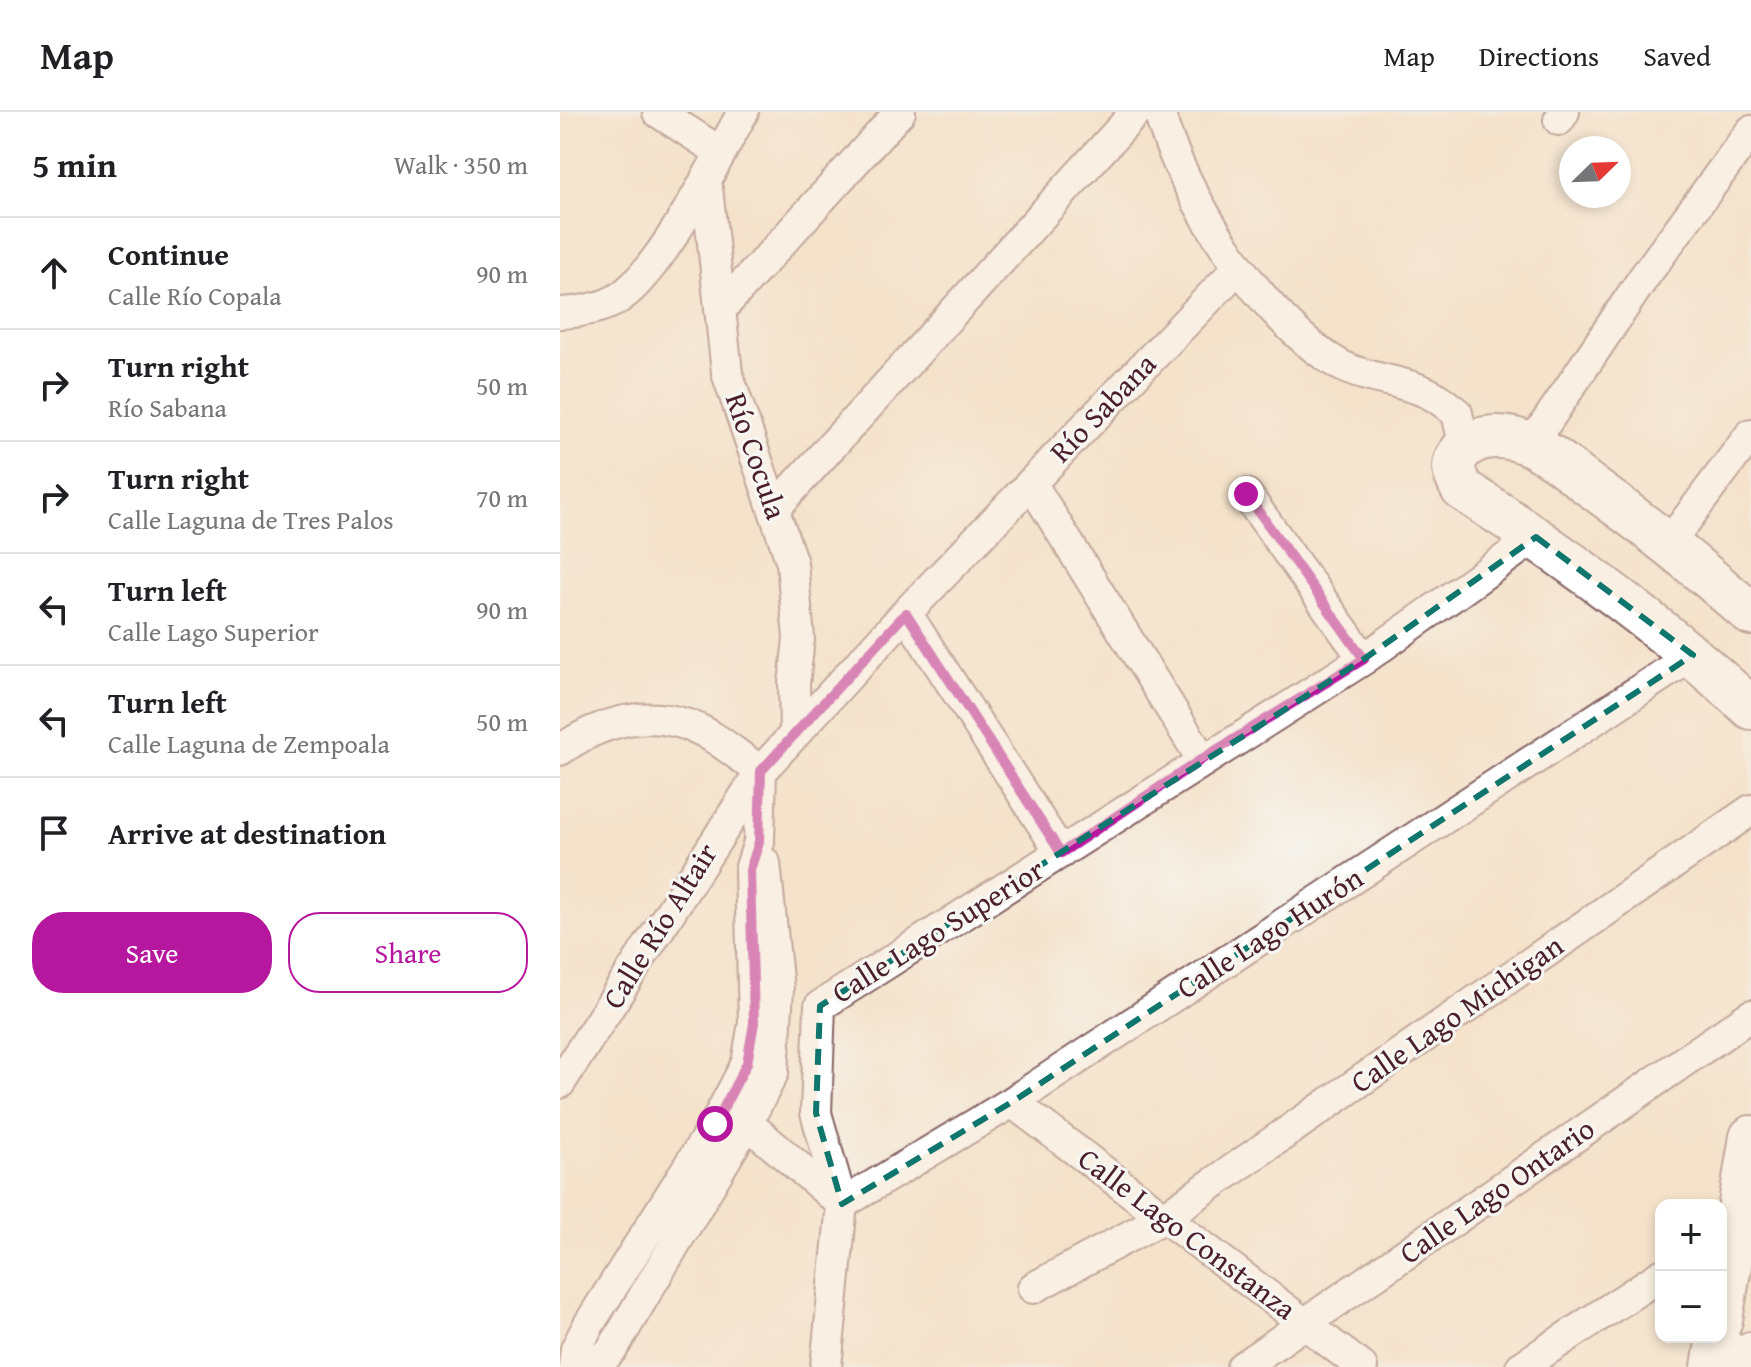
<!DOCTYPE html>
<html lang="en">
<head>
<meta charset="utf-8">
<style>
	:root { --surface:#fff; --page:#f6f6f6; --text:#202124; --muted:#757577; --line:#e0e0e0; --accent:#b5179e }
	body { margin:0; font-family:"Gentium Book Plus",serif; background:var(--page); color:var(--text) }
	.controls { position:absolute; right:24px; bottom:24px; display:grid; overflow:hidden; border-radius:16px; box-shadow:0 4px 12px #0003 }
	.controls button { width:72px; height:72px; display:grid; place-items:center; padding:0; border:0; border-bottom:2px solid var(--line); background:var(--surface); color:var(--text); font:40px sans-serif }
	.compass { position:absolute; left:999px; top:24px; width:72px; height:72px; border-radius:50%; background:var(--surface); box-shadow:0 4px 12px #0003; rotate:67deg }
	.stop { position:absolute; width:24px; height:24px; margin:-18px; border:6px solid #b5179e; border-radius:50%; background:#fff }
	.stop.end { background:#b5179e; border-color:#fff; box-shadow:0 2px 8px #0008 }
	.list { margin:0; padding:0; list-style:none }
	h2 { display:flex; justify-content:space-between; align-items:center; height:104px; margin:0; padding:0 32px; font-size:34px }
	h2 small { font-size:26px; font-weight:400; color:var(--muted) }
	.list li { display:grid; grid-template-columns:52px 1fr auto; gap:24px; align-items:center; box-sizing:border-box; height:112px; padding:0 32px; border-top:2px solid var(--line) }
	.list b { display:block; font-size:30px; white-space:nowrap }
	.list p { margin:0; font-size:26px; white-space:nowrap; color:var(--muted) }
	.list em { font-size:26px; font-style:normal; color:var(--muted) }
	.actions { display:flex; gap:16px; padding:24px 32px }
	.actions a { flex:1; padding:18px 0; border:2px solid var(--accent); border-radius:32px; text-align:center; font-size:28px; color:var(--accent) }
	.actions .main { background:var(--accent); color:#fff }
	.icon { flex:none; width:44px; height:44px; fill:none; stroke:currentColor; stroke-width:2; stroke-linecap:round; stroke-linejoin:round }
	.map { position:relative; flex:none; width:1191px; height:1255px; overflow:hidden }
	header { display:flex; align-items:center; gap:48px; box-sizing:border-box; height:112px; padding:0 40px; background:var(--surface); border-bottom:2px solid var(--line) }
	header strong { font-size:38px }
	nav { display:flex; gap:44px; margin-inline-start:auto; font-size:28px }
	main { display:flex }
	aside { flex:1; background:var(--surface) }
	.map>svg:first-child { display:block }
</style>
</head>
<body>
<header>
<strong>Map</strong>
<nav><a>Map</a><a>Directions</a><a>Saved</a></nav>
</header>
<main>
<aside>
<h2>5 min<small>Walk · 350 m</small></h2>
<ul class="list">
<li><svg class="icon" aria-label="ahead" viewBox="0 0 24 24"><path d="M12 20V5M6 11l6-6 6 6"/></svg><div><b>Continue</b><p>Calle Río Copala</p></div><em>90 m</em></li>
<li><svg class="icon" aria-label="right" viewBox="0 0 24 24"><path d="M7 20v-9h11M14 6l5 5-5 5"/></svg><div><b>Turn right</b><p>Río Sabana</p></div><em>50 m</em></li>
<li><svg class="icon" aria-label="right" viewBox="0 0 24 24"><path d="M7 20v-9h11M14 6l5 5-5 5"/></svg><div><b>Turn right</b><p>Calle Laguna de Tres Palos</p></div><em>70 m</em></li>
<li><svg class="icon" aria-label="left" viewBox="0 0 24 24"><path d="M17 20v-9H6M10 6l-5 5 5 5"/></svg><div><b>Turn left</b><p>Calle Lago Superior</p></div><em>90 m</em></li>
<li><svg class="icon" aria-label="left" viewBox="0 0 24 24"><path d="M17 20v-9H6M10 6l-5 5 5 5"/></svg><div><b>Turn left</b><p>Calle Laguna de Zempoala</p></div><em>50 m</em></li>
<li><svg class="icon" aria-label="arrive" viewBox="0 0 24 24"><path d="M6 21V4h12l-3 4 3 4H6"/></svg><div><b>Arrive at destination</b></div></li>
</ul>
<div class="actions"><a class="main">Save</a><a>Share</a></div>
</aside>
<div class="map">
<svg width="1191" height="1255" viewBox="0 0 1191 1255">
	<rect width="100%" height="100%" fill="#f6f6f2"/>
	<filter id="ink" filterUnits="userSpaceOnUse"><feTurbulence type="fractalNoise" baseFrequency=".0125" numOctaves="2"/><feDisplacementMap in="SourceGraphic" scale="16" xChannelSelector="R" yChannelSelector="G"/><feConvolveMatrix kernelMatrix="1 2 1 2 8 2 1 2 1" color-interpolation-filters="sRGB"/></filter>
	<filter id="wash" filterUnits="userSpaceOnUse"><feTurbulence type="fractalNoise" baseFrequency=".006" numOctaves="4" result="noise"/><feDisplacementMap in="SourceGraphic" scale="32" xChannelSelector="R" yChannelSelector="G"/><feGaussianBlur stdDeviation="1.8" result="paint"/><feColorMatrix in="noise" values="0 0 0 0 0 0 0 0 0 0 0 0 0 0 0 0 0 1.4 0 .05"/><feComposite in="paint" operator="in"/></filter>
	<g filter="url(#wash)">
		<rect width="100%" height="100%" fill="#f4e2cb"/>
	</g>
	<g filter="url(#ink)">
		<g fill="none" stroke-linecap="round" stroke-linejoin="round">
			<g stroke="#866363" stroke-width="34">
				<path id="street" d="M 98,0 L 160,40
					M 599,0 C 623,84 703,210 780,253 C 808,268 844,268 872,283 C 881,288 889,295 897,301 L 905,336
					M 999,8 L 1004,0
					M 146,66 L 167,261 L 232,451 L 239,526 L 234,572 L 235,621
					M 160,198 L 340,0
					M 0,201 C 18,200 38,197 54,189 C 99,165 157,46 183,0
					M 971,333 L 1084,165 L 1191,19
					M 471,371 L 642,647
					M 686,382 L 804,547
					M 215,396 L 576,0
					M 1109,431 L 1191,322
					M 346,501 L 501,741
					M 0,638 C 37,612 82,597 128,613 C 153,621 179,645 201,659
					M 0,971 L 201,659 L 346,501 L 678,156
					M 452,990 L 802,1255
					M 187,1011 L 282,1092 L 452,990 L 1133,543
					M 473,1176 L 603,1106 L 1191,698
					M 14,1255 L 16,1237 L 29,1212 L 155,1012 L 187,951 L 194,911 L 190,758 L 199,730 L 201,659
					M 36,1255 L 53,1236 L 187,1011 L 213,961 L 218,877 L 205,751
					M 266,1255 L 282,1092 L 256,1001 L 260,894 L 804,547 L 976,425
					M 682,1255 L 1191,903
					M 961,1255 L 1101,1163"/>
			</g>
			<g stroke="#866363" stroke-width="46">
				<path id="secondary" d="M 1191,502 C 1140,457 1088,415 1032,375 C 1013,361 993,343 971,333 C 950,323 920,320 902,338 C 889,352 894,362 902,377 C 1004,443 1101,513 1191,596
					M 1161,1208 L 1191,1025
					M 1153,1255 L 1158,1225
					M 1188,1255 L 1191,1241"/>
			</g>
			<use href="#street" stroke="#fff" stroke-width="30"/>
			<use href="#secondary" stroke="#fff" stroke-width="42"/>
		</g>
	</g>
	<g fill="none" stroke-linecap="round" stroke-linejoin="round" filter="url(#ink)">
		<path stroke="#b5179e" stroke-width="10" d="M 155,1012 L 187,951 L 194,911 L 190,758 L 199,730 L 201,659 L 346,501 L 501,741 L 642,647 L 804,547 L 686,382"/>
	</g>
	<path d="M0 0H1191V1255H0ZM 976,425 L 1133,543 L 452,990 L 282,1092 L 256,1001 L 260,894 L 804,547 Z" fill="#f4e2cb" fill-opacity=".55" fill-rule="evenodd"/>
	<path fill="none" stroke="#0f766e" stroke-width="6" stroke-dasharray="16 10" stroke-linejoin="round" d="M 976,425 L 1133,543 L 452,990 L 282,1092 L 256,1001 L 260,894 L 804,547 Z"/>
	<g text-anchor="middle" stroke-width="6" stroke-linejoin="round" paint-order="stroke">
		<g font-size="30" fill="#4a1f2b" stroke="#f6f6f2">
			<text transform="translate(543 296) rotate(-46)" y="10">Río Sabana</text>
			<text transform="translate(196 344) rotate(71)" y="10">Río Cocula</text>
			<text transform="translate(100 814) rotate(-58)" y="10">Calle Río Altair</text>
			<text transform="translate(378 819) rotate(-32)" y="10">Calle Lago Superior</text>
			<text transform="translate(710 821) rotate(-33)" y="10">Calle Lago Hurón</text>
			<text transform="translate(897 902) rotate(-35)" y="10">Calle Lago Michigan</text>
			<text transform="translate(937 1079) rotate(-35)" y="10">Calle Lago Ontario</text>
			<text transform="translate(627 1122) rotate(37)" y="10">Calle Lago Constanza</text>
		</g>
	</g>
</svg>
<div class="controls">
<button>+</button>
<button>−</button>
</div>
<svg class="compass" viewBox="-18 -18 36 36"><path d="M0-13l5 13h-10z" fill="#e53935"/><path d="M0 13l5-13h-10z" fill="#757577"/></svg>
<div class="stop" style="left:155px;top:1012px"></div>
<div class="stop end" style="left:686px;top:382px"></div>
</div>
</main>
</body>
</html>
